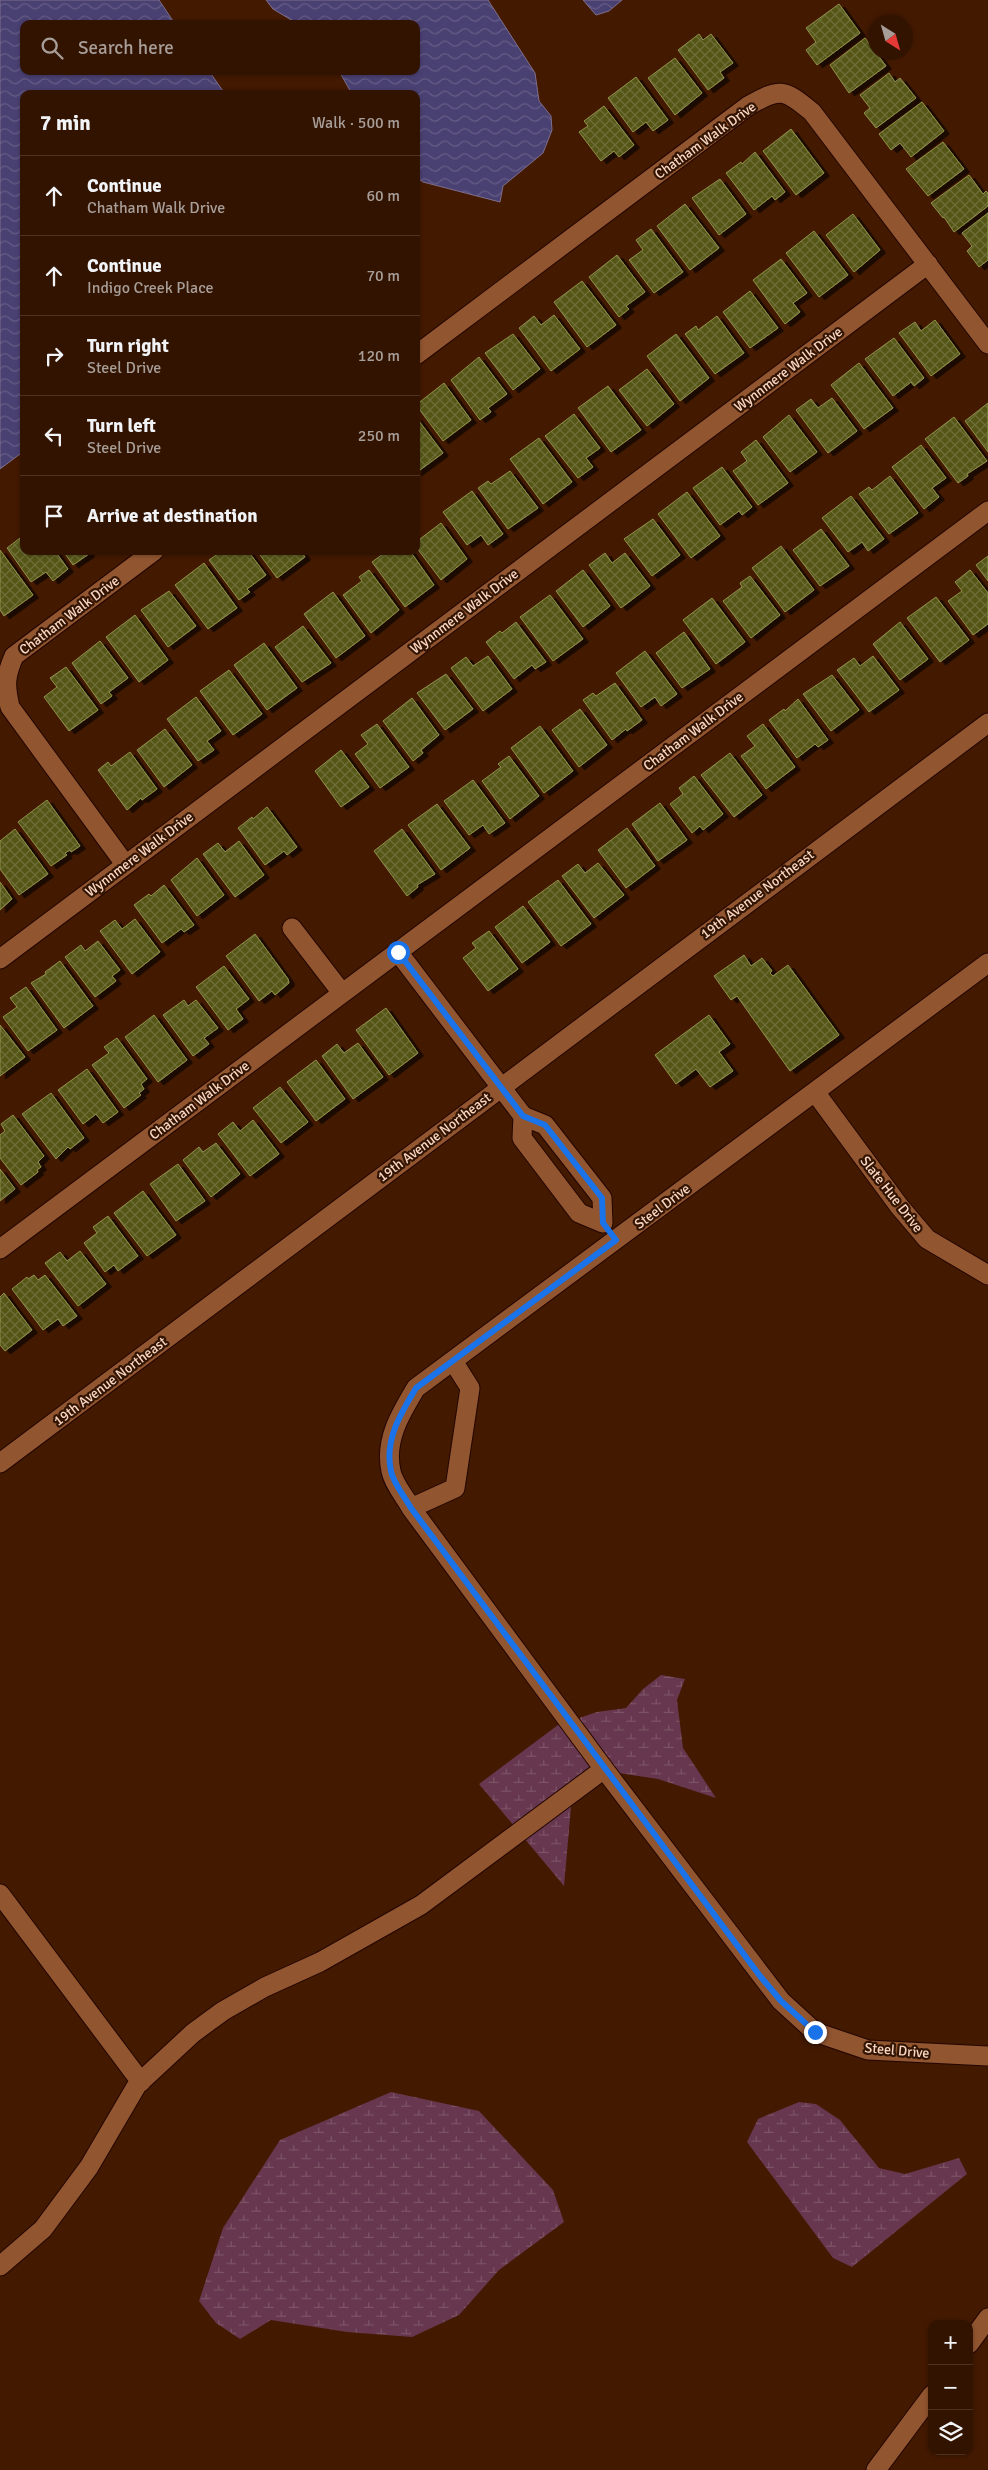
<!DOCTYPE html>
<html lang="en">
<head>
<meta charset="utf-8">
<style>
	:root { --surface:#321300; --page:#3a1c0a; --text:#f1f3f6; --muted:#a89e99; --line:#4d3222 }
	body { margin:0; font-family:Signika,sans-serif; background:var(--page); color:var(--text) }
	.controls { position:absolute; right:15px; bottom:15px; display:grid; overflow:hidden; border-radius:10px; box-shadow:0 1px 4px #0004 }
	.controls button { width:45px; height:45px; display:grid; place-items:center; padding:0; border:0; border-bottom:1px solid var(--line); background:var(--surface); color:var(--text); font:25px sans-serif }
	.compass { position:absolute; left:868px; top:15px; width:45px; height:45px; border-radius:50%; background:var(--surface); box-shadow:0 1px 4px #0004; rotate:143deg }
	.stop { position:absolute; width:15px; height:15px; margin:-11px; border:4px solid #1a73e8; border-radius:50%; background:#fff }
	.stop.end { background:#1a73e8; border-color:#fff; box-shadow:0 1px 5px #0008 }
	.list { margin:0; padding:0; list-style:none }
	h2 { display:flex; justify-content:space-between; align-items:center; height:65px; margin:0; padding:0 20px; font-size:21px }
	h2 small { font-size:16px; font-weight:400; color:var(--muted) }
	.list li { display:grid; grid-template-columns:32px 1fr auto; gap:15px; align-items:center; box-sizing:border-box; height:80px; padding:0 20px; border-top:1px solid var(--line) }
	.list b { display:block; font-size:19px; white-space:nowrap }
	.list p { margin:0; font-size:16px; white-space:nowrap; color:var(--muted) }
	.list em { font-size:16px; font-style:normal; color:var(--muted) }
	.icon { flex:none; width:28px; height:28px; fill:none; stroke:currentColor; stroke-width:2; stroke-linecap:round; stroke-linejoin:round }
	.map { position:relative; flex:none; width:988px; height:2470px; overflow:hidden }
	.search { position:absolute; background:var(--surface); box-shadow:0 1px 4px #0004; left:20px; top:20px; width:400px; height:55px; display:flex; align-items:center; gap:12px; box-sizing:border-box; padding:0 18px; border-radius:10px; color:var(--muted); font-size:19px }
	.panel { position:absolute; background:var(--surface); box-shadow:0 1px 4px #0004; left:20px; top:90px; width:400px; height:465px; border-radius:10px }
	.map>svg:first-child { display:block }
</style>
</head>
<body>
<div class="map">
<svg width="988" height="2470" viewBox="0 0 988 2470">
	<defs>
		<pattern id="wetland-marsh" width="20" height="14" patternUnits="userSpaceOnUse" patternTransform="scale(1.25)"><rect width="20" height="14" fill="#66374e"/><path d="M1 5h8M5 5V1M11 12h8M15 12V8" fill="none" stroke="#7d5366"/></pattern>
		<pattern id="water-waves" width="16" height="10" patternUnits="userSpaceOnUse" patternTransform="scale(1.25)"><rect width="16" height="10" fill="#4a4173"/><path d="M0 5q4-4 8 0t8 0" fill="none" stroke="#655c85"/></pattern>
		<pattern id="building-cross-hatch" width="8" height="8" patternUnits="userSpaceOnUse" patternTransform="scale(1.25)"><rect width="8" height="8" fill="#555618"/><path d="M0 0l8 8M0 8l8-8" fill="none" stroke="#6e6e38"/></pattern>
		<filter id="shadow"><feDropShadow dx="5.5" dy="3" stdDeviation="0" flood-color="#0009"/></filter>
	</defs>
	<rect width="100%" height="100%" fill="#431900"/>
	<path fill="url(#wetland-marsh)" d="M 661,1675 L 685,1679 L 677,1700 L 683,1748 L 716,1798 L 658,1779 L 605,1771 L 572,1796 L 564,1886 L 479,1784 L 558,1725 L 597,1712 L 626,1708 L 643,1689 Z
		M 391,2092 L 479,2111 L 553,2190 L 564,2222 L 499,2270 L 459,2315 L 412,2337 L 347,2332 L 271,2320 L 240,2339 L 216,2323 L 199,2301 L 223,2228 L 280,2140 Z
		M 799,2102 L 816,2104 L 840,2120 L 879,2168 L 905,2174 L 959,2158 L 967,2174 L 852,2267 L 833,2258 L 747,2142 L 758,2119 Z"/>
	<path fill="url(#water-waves)" stroke="#7f6e8b" d="M 0,0 L 159,0 L 175,24 L 24,24 L 24,71 L 209,71 L 225,94 L 24,94 L 24,451 L 0,469 Z
		M 266,0 L 488,0 L 535,73 L 539,101 L 551,116 L 552,130 L 543,153 L 503,186 L 500,202 L 423,182 L 416,177 L 416,94 L 352,94 L 339,71 L 416,71 L 416,24 L 298,24 L 273,9 Z
		M 583,0 L 622,0 L 609,11 L 596,15 Z"/>
	<path fill="url(#building-cross-hatch)" stroke="#90924a" filter="url(#shadow)" d="M 839,4 L 860,33 L 817,65 L 806,50 L 816,42 L 806,28 Z
		M 699,34 L 703,40 L 711,34 L 733,63 L 720,72 L 724,78 L 708,90 L 678,50 Z
		M 865,38 L 886,66 L 849,93 L 830,65 Z
		M 675,58 L 702,93 L 675,115 L 648,78 Z
		M 889,73 L 895,82 L 900,78 L 916,98 L 876,128 L 864,113 L 870,108 L 860,95 Z
		M 636,77 L 668,120 L 653,131 L 646,122 L 633,132 L 608,98 Z
		M 922,102 L 944,131 L 911,157 L 900,143 L 891,150 L 879,134 Z
		M 604,106 L 634,145 L 619,157 L 614,151 L 601,161 L 579,132 L 588,126 L 584,121 Z
		M 791,129 L 824,173 L 796,195 L 763,151 Z
		M 943,142 L 964,169 L 928,196 L 906,169 Z
		M 755,152 L 785,192 L 775,200 L 772,196 L 754,210 L 726,173 L 741,162 L 742,164 Z
		M 969,175 L 983,194 L 986,191 L 988,193 L 988,206 L 954,232 L 944,217 L 943,218 L 931,203 Z
		M 720,179 L 746,214 L 719,235 L 692,198 Z
		M 685,204 L 719,248 L 690,270 L 657,226 Z
		M 988,213 L 988,260 L 979,267 L 967,251 L 972,246 L 962,233 Z
		M 853,214 L 880,250 L 854,272 L 826,235 Z
		M 651,229 L 683,272 L 654,293 L 629,260 L 643,250 L 636,240 Z
		M 814,231 L 848,275 L 819,297 L 786,253 Z
		M 617,255 L 645,292 L 626,306 L 629,309 L 619,317 L 589,277 Z
		M 781,259 L 807,293 L 793,303 L 800,312 L 785,324 L 753,280 Z
		M 582,281 L 616,325 L 587,347 L 554,302 Z
		M 750,291 L 778,328 L 750,348 L 723,312 Z
		M 554,315 L 580,349 L 551,371 L 519,328 L 534,316 L 541,325 Z
		M 717,316 L 744,353 L 715,374 L 685,334 L 696,326 L 698,330 Z
		M 935,320 L 960,354 L 931,376 L 899,333 L 915,322 L 921,331 Z
		M 513,334 L 540,369 L 513,390 L 485,353 Z
		M 676,334 L 709,378 L 680,401 L 647,356 Z
		M 894,338 L 924,378 L 914,386 L 911,382 L 893,396 L 865,359 Z
		M 479,357 L 507,394 L 488,408 L 491,412 L 480,420 L 451,380 Z
		M 859,363 L 893,408 L 864,429 L 831,385 Z
		M 647,369 L 674,404 L 647,426 L 619,390 Z
		M 444,383 L 471,420 L 443,441 L 416,405 Z
		M 608,386 L 641,430 L 611,452 L 578,408 Z
		M 832,398 L 857,431 L 828,453 L 796,410 L 811,399 L 818,408 Z
		M 988,403 L 988,452 L 965,421 Z
		M 574,414 L 600,448 L 586,458 L 593,467 L 578,478 L 545,436 Z
		M 789,415 L 817,452 L 790,472 L 763,437 Z
		M 416,417 L 443,453 L 416,473 Z
		M 954,417 L 987,461 L 967,474 L 968,476 L 958,483 L 925,439 Z
		M 539,438 L 572,482 L 543,504 L 510,459 Z
		M 756,440 L 788,483 L 758,505 L 733,471 L 747,461 L 741,452 Z
		M 921,445 L 946,478 L 932,488 L 939,497 L 924,509 L 892,467 Z
		M 722,467 L 752,507 L 742,515 L 739,511 L 720,525 L 693,488 Z
		M 510,471 L 538,508 L 508,529 L 478,488 L 488,481 L 491,484 Z
		M 890,476 L 918,513 L 889,534 L 859,494 L 869,487 L 872,490 Z
		M 472,491 L 503,534 L 488,545 L 481,535 L 467,545 L 443,512 Z
		M 687,492 L 720,536 L 691,558 L 658,514 Z
		M 851,496 L 884,539 L 868,551 L 862,542 L 848,552 L 822,518 Z
		M 653,519 L 680,555 L 652,576 L 624,539 Z
		M 441,523 L 467,559 L 441,580 L 416,547 L 416,542 Z
		M 821,529 L 849,566 L 820,586 L 793,550 Z
		M 24,535 L 24,551 L 55,551 L 68,569 L 53,581 L 46,572 L 31,582 L 7,548 Z
		M 781,546 L 814,590 L 785,612 L 752,568 Z
		M 0,550 L 33,595 L 4,616 L 0,610 Z
		M 63,551 L 88,551 L 89,554 L 73,565 Z
		M 222,551 L 248,551 L 266,575 L 247,589 L 250,592 L 239,600 L 209,560 Z
		M 257,551 L 301,551 L 305,557 L 277,578 Z
		M 387,551 L 410,551 L 434,585 L 405,607 L 372,562 Z
		M 605,553 L 612,563 L 625,553 L 650,586 L 621,608 L 589,565 Z
		M 988,556 L 988,581 L 976,565 Z
		M 204,563 L 237,608 L 208,629 L 175,585 Z
		M 369,570 L 399,610 L 371,633 L 343,595 L 362,581 L 359,577 Z
		M 583,570 L 610,606 L 583,627 L 556,591 Z
		M 970,570 L 988,593 L 988,624 L 973,635 L 948,601 L 962,591 L 955,582 Z
		M 750,576 L 780,615 L 751,638 L 723,601 L 742,587 L 740,583 Z
		M 169,591 L 196,626 L 168,647 L 141,610 Z
		M 333,592 L 365,636 L 336,658 L 304,614 Z
		M 550,595 L 583,639 L 553,661 L 520,617 Z
		M 936,597 L 969,640 L 940,662 L 907,618 Z
		M 712,598 L 745,642 L 716,664 L 683,620 Z
		M 135,615 L 168,660 L 139,682 L 106,637 Z
		M 516,622 L 546,662 L 535,669 L 532,665 L 514,679 L 486,642 L 500,631 L 502,633 Z
		M 900,622 L 928,659 L 900,680 L 873,644 Z
		M 303,626 L 331,663 L 302,682 L 275,647 Z
		M 684,632 L 710,669 L 682,688 L 656,653 Z
		M 100,641 L 128,678 L 109,692 L 112,696 L 101,704 L 72,663 Z
		M 264,643 L 297,688 L 267,710 L 234,665 Z
		M 645,651 L 677,694 L 661,706 L 655,697 L 641,707 L 616,673 Z
		M 488,656 L 512,689 L 483,711 L 451,668 L 466,657 L 473,666 Z
		M 873,656 L 899,690 L 869,712 L 837,670 L 854,658 L 860,666 Z
		M 66,667 L 98,710 L 69,731 L 44,697 L 57,687 L 50,678 Z
		M 229,670 L 262,714 L 233,735 L 200,691 Z
		M 446,674 L 473,709 L 445,730 L 417,693 Z
		M 832,675 L 859,710 L 831,731 L 803,694 Z
		M 615,683 L 642,720 L 627,731 L 626,729 L 622,732 L 612,740 L 583,700 L 593,693 L 596,696 Z
		M 196,697 L 221,731 L 207,741 L 214,750 L 198,761 L 167,719 Z
		M 412,698 L 439,735 L 421,750 L 423,753 L 413,761 L 383,721 Z
		M 798,699 L 828,740 L 818,747 L 815,744 L 797,758 L 769,720 L 784,709 L 785,711 Z
		M 580,709 L 607,745 L 579,767 L 552,730 Z
		M 377,724 L 409,767 L 380,788 L 355,754 L 368,744 L 361,735 Z
		M 763,724 L 795,767 L 766,789 L 741,756 L 755,746 L 747,736 Z
		M 540,726 L 573,771 L 544,793 L 511,748 Z
		M 165,729 L 192,765 L 164,787 L 137,750 Z
		M 341,750 L 369,787 L 341,807 L 315,771 Z
		M 130,752 L 157,789 L 142,800 L 141,798 L 127,810 L 98,770 L 108,762 L 111,766 Z
		M 730,753 L 762,795 L 734,817 L 701,775 Z
		M 509,756 L 539,796 L 510,819 L 482,781 L 501,767 L 498,764 Z
		M 694,776 L 723,814 L 703,830 L 700,826 L 692,833 L 670,804 L 683,794 L 679,788 Z
		M 473,780 L 505,823 L 489,834 L 483,825 L 469,835 L 444,801 Z
		M 47,800 L 80,846 L 71,852 L 70,850 L 65,853 L 67,855 L 51,866 L 18,822 Z
		M 660,803 L 687,840 L 658,861 L 632,824 Z
		M 437,804 L 470,848 L 441,870 L 408,825 Z
		M 267,807 L 297,847 L 287,855 L 284,851 L 265,865 L 238,828 L 252,817 L 253,819 Z
		M 627,828 L 655,866 L 626,888 L 598,850 Z
		M 15,829 L 48,874 L 19,895 L 0,869 L 0,841 Z
		M 402,829 L 435,874 L 417,885 L 418,887 L 407,896 L 374,851 Z
		M 239,841 L 264,875 L 235,897 L 203,854 L 218,843 L 225,852 Z
		M 197,858 L 224,895 L 197,916 L 171,880 Z
		M 598,863 L 624,895 L 594,918 L 562,876 L 578,864 L 585,873 Z
		M 558,880 L 591,924 L 561,946 L 528,902 Z
		M 0,882 L 12,899 L 0,910 Z
		M 164,885 L 194,925 L 184,932 L 181,929 L 162,943 L 134,905 L 149,894 L 151,896 Z
		M 523,906 L 550,942 L 522,963 L 495,927 Z
		M 135,919 L 160,952 L 132,974 L 100,931 L 115,920 L 122,929 Z
		M 489,931 L 518,969 L 488,991 L 463,958 L 476,948 L 472,943 Z
		M 255,934 L 288,979 L 289,983 L 275,995 L 272,991 L 259,1001 L 226,956 Z
		M 98,941 L 120,970 L 112,976 L 116,981 L 95,997 L 65,957 L 81,945 L 85,951 Z
		M 744,955 L 751,966 L 762,958 L 772,971 L 770,973 L 773,976 L 788,965 L 839,1035 L 790,1071 L 737,996 L 731,1000 L 714,976 Z
		M 60,961 L 93,1006 L 64,1028 L 31,983 L 46,974 L 45,972 Z
		M 224,966 L 249,999 L 236,1009 L 243,1019 L 228,1030 L 196,987 Z
		M 26,987 L 57,1030 L 28,1051 L 3,1017 L 17,1007 L 10,998 Z
		M 184,1000 L 188,1006 L 196,1000 L 218,1028 L 204,1038 L 209,1044 L 193,1056 L 163,1015 Z
		M 386,1008 L 418,1053 L 389,1075 L 356,1030 Z
		M 154,1015 L 187,1060 L 158,1082 L 125,1037 Z
		M 709,1015 L 730,1044 L 719,1052 L 733,1071 L 710,1087 L 696,1069 L 676,1084 L 655,1055 Z
		M 0,1025 L 25,1057 L 0,1076 Z
		M 117,1038 L 147,1079 L 141,1084 L 144,1089 L 139,1093 L 141,1095 L 124,1108 L 92,1065 L 109,1053 L 104,1047 Z
		M 358,1043 L 383,1077 L 353,1099 L 322,1056 L 337,1044 L 344,1053 Z
		M 316,1060 L 345,1099 L 316,1121 L 287,1082 Z
		M 87,1069 L 118,1112 L 103,1123 L 96,1114 L 83,1124 L 58,1090 Z
		M 280,1087 L 308,1122 L 281,1143 L 253,1108 Z
		M 51,1093 L 84,1138 L 70,1149 L 68,1147 L 56,1159 L 22,1114 Z
		M 13,1115 L 44,1156 L 38,1162 L 41,1167 L 37,1170 L 38,1172 L 21,1185 L 0,1158 L 0,1135 L 5,1131 L 1,1124 Z
		M 253,1120 L 279,1154 L 250,1176 L 218,1134 L 233,1122 L 240,1131 Z
		M 216,1143 L 240,1174 L 211,1197 L 183,1160 L 199,1147 L 203,1152 Z
		M 178,1164 L 205,1201 L 176,1221 L 150,1184 Z
		M 0,1169 L 15,1189 L 0,1201 Z
		M 143,1191 L 176,1235 L 147,1256 L 114,1213 Z
		M 108,1216 L 138,1256 L 118,1271 L 114,1265 L 105,1272 L 84,1243 L 97,1233 L 93,1227 Z
		M 80,1251 L 106,1284 L 78,1306 L 45,1263 L 60,1252 L 67,1261 Z
		M 34,1275 L 38,1280 L 45,1275 L 77,1316 L 63,1326 L 58,1319 L 43,1330 L 12,1289 L 27,1277 L 28,1279 Z
		M 4,1293 L 32,1330 L 5,1351 L 0,1345 L 0,1297 Z"/>
	<g fill="none" stroke-linecap="round" stroke-linejoin="round">
		<g stroke="#230600" stroke-width="21">
			<path id="minor" d="M 416,355 L 748,106 C 780,88 783,88 812,112 L 988,344
				M 125,864 L 10,707 C 5,685 5,677 14,656 L 154,551
				M 292,928 L 342,993
				M 398,952 L 523,1116 L 545,1125 L 602,1198 L 603,1223 L 579,1213 L 522,1138 L 523,1116
				M 0,959 L 928,264
				M 988,963 L 416,1388 C 401,1413 384,1440 391,1471 C 393,1483 405,1497 411,1508 L 604,1769 L 781,2001 L 815,2032 L 868,2050 L 988,2056
				M 815,1092 L 899,1206 L 927,1239 L 988,1275
				M 0,1249 L 988,511
				M 0,1463 L 988,723
				M 411,1508 L 455,1488 L 470,1388 L 453,1361
				M 0,1894 L 141,2082
				M 0,2266 L 43,2229 L 89,2167 L 137,2085 L 193,2033 L 223,2011 L 265,1987 L 320,1962 L 421,1905 L 604,1769
				M 969,2344 L 988,2318
				M 876,2470 L 932,2395"/>
		</g>
		<use href="#minor" stroke="#915530" stroke-width="19"/>
	</g>
	<g fill="none" stroke-linecap="round" stroke-linejoin="round">
		<path stroke="#1a73e8" stroke-width="6" d="M 398,952 L 523,1116 L 545,1125 L 602,1198 L 603,1223 L 616,1240 L 416,1388 C 401,1413 384,1440 391,1471 C 393,1483 405,1497 411,1508 L 760,1976 L 781,2001 L 815,2032"/>
	</g>
	<g text-anchor="middle" stroke-width="4.5" stroke-linejoin="round" paint-order="stroke">
		<g font-size="14" fill="#fbd7c3" stroke="#321402">
			<text transform="translate(705 140) rotate(-36)" y="5">Chatham Walk Drive</text>
			<text transform="translate(788 369) rotate(-37)" y="5">Wynnmere Walk Drive</text>
			<text transform="translate(464 611) rotate(-37)" y="5">Wynnmere Walk Drive</text>
			<text transform="translate(69 615) rotate(-37)" y="5">Chatham Walk Drive</text>
			<text transform="translate(693 731) rotate(-37)" y="5">Chatham Walk Drive</text>
			<text transform="translate(139 854) rotate(-37)" y="5">Wynnmere Walk Drive</text>
			<text transform="translate(757 894) rotate(-37)" y="5">19th Avenue Northeast</text>
			<text transform="translate(199 1100) rotate(-37)" y="5">Chatham Walk Drive</text>
			<text transform="translate(434 1137) rotate(-37)" y="5">19th Avenue Northeast</text>
			<text transform="translate(892 1194) rotate(52)" y="5">Slate Hue Drive</text>
			<text transform="translate(662 1206) rotate(-37)" y="5">Steel Drive</text>
			<text transform="translate(110 1381) rotate(-37)" y="5">19th Avenue Northeast</text>
			<text transform="translate(897 2050) rotate(5)" y="5">Steel Drive</text>
		</g>
	</g>
</svg>
<div class="controls">
<button>+</button>
<button>−</button>
<button><svg class="icon" aria-label="layers" viewBox="0 0 24 24"><path d="M12 4l9 5-9 5-9-5zM3 14l9 5 9-5"/></svg></button>
</div>
<svg class="compass" viewBox="-18 -18 36 36"><path d="M0-13l5 13h-10z" fill="#e53935"/><path d="M0 13l5-13h-10z" fill="#a89e99"/></svg>
<div class="stop" style="left:398px;top:952px"></div>
<div class="stop end" style="left:815px;top:2032px"></div>
<div class="search"><svg class="icon" aria-label="search" viewBox="0 0 24 24"><circle cx="10" cy="10" r="6"/><path d="M15 15l6 6"/></svg>Search here</div>
<section class="panel">
<h2>7 min<small>Walk · 500 m</small></h2>
<ul class="list">
<li><svg class="icon" aria-label="ahead" viewBox="0 0 24 24"><path d="M12 20V5M6 11l6-6 6 6"/></svg><div><b>Continue</b><p>Chatham Walk Drive</p></div><em>60 m</em></li>
<li><svg class="icon" aria-label="ahead" viewBox="0 0 24 24"><path d="M12 20V5M6 11l6-6 6 6"/></svg><div><b>Continue</b><p>Indigo Creek Place</p></div><em>70 m</em></li>
<li><svg class="icon" aria-label="right" viewBox="0 0 24 24"><path d="M7 20v-9h11M14 6l5 5-5 5"/></svg><div><b>Turn right</b><p>Steel Drive</p></div><em>120 m</em></li>
<li><svg class="icon" aria-label="left" viewBox="0 0 24 24"><path d="M17 20v-9H6M10 6l-5 5 5 5"/></svg><div><b>Turn left</b><p>Steel Drive</p></div><em>250 m</em></li>
<li><svg class="icon" aria-label="arrive" viewBox="0 0 24 24"><path d="M6 21V4h12l-3 4 3 4H6"/></svg><div><b>Arrive at destination</b></div></li>
</ul>
</section>
</div>
</body>
</html>
